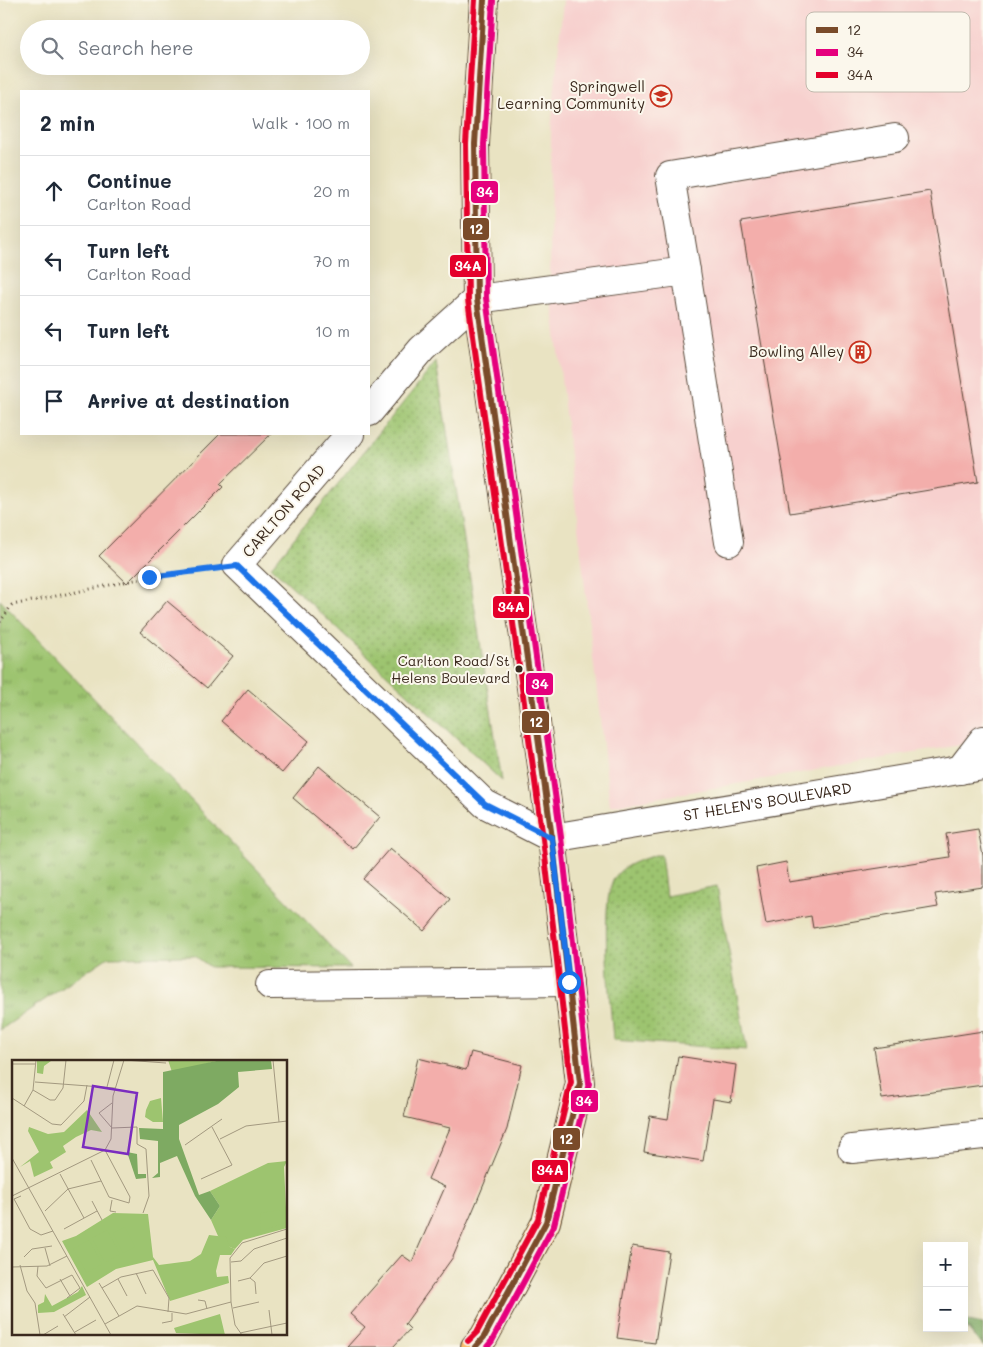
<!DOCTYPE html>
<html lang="en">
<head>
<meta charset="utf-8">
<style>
	:root { --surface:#fff; --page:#f6f6f7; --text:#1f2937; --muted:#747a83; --line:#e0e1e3 }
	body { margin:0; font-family:Mali,sans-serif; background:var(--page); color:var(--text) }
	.controls { position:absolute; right:15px; bottom:15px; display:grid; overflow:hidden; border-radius:0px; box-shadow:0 5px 20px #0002 }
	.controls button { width:45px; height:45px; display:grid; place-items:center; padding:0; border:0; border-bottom:1px solid var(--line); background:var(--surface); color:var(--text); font:25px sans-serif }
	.stop { position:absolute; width:15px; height:15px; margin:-11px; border:4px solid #1a73e8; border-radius:50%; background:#fff }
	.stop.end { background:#1a73e8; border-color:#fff; box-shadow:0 1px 5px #0008 }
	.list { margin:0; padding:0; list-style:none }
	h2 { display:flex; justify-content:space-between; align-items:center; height:65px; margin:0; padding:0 20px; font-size:21px }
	h2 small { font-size:16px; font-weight:400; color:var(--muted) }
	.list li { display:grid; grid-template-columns:32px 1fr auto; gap:15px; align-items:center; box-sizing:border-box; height:70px; padding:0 20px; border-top:1px solid var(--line) }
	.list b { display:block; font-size:19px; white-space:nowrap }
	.list p { margin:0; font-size:16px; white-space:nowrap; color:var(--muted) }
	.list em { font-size:16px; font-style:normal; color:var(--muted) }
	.icon { flex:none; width:28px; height:28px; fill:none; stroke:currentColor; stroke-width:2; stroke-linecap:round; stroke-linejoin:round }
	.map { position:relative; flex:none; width:983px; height:1347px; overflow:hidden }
	.search { position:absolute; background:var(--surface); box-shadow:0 5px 20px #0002; left:20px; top:20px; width:350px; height:55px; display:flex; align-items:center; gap:12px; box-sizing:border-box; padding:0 18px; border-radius:28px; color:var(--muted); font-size:19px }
	.panel { position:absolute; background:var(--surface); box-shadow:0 5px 20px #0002; left:20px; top:90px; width:350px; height:345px; border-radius:0px }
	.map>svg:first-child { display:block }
</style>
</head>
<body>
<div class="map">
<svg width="983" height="1347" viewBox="0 0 983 1347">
	<defs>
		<pattern id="grass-dots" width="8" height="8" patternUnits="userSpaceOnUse" patternTransform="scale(1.25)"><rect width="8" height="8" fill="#9dc46f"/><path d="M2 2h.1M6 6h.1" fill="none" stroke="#819f5b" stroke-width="1.8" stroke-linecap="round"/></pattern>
		<pattern id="forest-firs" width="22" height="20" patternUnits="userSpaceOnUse" patternTransform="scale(1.25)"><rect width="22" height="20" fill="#7eaa62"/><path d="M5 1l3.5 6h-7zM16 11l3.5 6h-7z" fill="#688b50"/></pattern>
		<pattern id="park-tufts" width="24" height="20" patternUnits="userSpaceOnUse" patternTransform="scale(1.25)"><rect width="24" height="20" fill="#9dc46f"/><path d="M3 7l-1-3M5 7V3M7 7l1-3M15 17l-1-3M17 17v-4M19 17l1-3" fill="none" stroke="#819f5b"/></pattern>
	</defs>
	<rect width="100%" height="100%" fill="#fbf7ec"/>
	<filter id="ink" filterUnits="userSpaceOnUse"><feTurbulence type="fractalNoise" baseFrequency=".02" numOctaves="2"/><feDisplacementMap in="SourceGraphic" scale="10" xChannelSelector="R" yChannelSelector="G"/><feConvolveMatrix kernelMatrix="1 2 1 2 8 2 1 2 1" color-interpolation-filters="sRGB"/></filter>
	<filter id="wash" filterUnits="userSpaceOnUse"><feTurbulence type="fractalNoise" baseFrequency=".0096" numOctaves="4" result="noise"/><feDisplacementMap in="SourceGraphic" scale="20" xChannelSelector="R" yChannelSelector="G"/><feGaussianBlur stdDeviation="1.12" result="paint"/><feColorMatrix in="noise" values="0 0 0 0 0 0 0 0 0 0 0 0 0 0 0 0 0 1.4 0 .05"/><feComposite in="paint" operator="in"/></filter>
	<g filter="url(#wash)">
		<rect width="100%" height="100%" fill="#e9e3c2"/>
		<path fill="#f7d0ce" d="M 563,0 L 983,0 L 983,741 L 610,806 L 550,282 L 551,130 Z"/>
		<path fill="url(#grass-dots)" stroke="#6c7746" d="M 436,362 L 502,781 L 271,567 Z
			M 655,855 L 661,855 L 666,896 L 717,886 L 747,1050 L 613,1040 C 611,1007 598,901 615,877 C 624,864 641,860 655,855 Z"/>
		<path fill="url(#forest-firs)" stroke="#5c6a40" d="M 964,1320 L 983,1324 L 983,1347 L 964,1325 Z"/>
		<path fill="url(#park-tufts)" stroke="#6c7746" d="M 0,600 L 351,968 L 210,967 L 195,956 L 108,957 L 0,1030 Z"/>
		<g id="blocks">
			<path fill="#f3aeab" d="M 930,191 L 978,482 L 790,513 L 741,222 Z
				M 220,434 L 271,434 L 220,484 L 223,487 L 127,583 L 99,556 Z
				M 167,601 L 233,656 L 207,688 L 140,632 Z
				M 248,689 L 309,741 L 282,773 L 221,721 Z
				M 319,766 L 380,817 L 353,849 L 293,798 Z
				M 978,829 L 983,856 L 983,887 L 935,894 L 938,907 L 813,928 L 811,916 L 766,924 L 756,868 L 786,862 L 789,882 L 950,857 L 946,834 Z
				M 390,848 L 450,899 L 424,931 L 363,879 Z
				M 983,1031 L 983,1085 L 882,1099 L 874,1048 Z
				M 471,1052 L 522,1065 L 507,1129 L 477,1201 L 453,1257 L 405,1324 L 410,1329 L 393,1347 L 347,1347 L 365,1327 L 350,1314 L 402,1255 L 412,1262 L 445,1187 L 428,1179 L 450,1128 L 404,1117 L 418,1058 L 466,1070 Z
				M 678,1056 L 736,1065 L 731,1102 L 713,1099 L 703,1161 L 644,1152 L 650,1116 L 668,1119 Z
				M 632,1246 L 669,1252 L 655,1343 L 617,1338 Z"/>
		</g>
	</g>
	<g filter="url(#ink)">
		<use href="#blocks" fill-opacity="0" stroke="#554637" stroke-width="1"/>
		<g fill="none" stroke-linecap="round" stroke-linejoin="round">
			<g stroke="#554637" stroke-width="30">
				<g id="minor">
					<path d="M 686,271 L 670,176 L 895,138"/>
					<path d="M 369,412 L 422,349 L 477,299 L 686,271 L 729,542"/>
					<path id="s1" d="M 350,434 L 237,565 L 485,804 L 552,838 L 983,766"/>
					<path d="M 960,770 L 983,740"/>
					<path d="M 270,985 L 569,982"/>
					<path d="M 852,1149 L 983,1135"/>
				</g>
			</g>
			<g stroke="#554637" stroke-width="30">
				<path id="major" d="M 475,1347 L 484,1337 L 546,1222 L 580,1083 L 552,838 L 477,299 L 475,144 L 484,0"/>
			</g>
			<path stroke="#554637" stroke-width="3" stroke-dasharray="1 4" stroke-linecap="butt" d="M 0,622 L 12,605 L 149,577 L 204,570"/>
			<use href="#minor" stroke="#fff" stroke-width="28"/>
			<use href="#major" stroke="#fbbd6e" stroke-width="28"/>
			<g stroke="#fbf7ec" stroke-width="10">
				<path id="bus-1" d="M 475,1347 L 484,1337 L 546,1222 L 580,1083 L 552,838 L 477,299 L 475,144 L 484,0"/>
			</g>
			<g stroke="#fbf7ec" stroke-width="10">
				<path id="bus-2" d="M 487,1347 L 492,1341 L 554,1225 L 589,1083 L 561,837 L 486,298 L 484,144 L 493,1"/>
			</g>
			<g stroke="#fbf7ec" stroke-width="10">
				<path id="bus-3" d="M 468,1341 L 477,1332 L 538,1219 L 571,1082 L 543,839 L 468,300 L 466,144 L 475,0"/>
			</g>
			<use href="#bus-1" stroke="#7a4b2a" stroke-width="6"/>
			<use href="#bus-2" stroke="#e5007d" stroke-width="6"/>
			<use href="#bus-3" stroke="#e4002b" stroke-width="6"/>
		</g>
	</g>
	<g fill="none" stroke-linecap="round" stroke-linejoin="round" filter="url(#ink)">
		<path stroke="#1a73e8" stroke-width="6" d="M 149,577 L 237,566 L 485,804 L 552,838 L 569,982"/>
	</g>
	<defs>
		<g id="school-ring" transform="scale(1.125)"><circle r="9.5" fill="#fbf7ec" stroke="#c8321e" stroke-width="1.5"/><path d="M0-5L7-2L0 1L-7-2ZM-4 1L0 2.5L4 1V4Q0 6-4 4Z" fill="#c8321e"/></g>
		<g id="building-ring" transform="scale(1.125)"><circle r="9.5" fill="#fbf7ec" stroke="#c8321e" stroke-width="1.5"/><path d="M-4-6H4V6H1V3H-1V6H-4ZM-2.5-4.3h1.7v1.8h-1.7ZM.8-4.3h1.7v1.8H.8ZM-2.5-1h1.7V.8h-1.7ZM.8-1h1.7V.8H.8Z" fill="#c8321e"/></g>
	</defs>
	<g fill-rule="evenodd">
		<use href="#school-ring" x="661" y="96"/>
		<use href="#building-ring" x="860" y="352"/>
	</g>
	<circle fill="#3b2a1e" stroke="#fbf7ec" stroke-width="2" cx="519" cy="669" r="4.5"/>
	<g text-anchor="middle" stroke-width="4" stroke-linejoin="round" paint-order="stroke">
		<g font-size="14" fill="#3b2a1e" stroke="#fbf7ec" text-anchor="end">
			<text x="510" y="666">Carlton Road/St<tspan x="510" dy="17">Helens Boulevard</tspan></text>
		</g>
		<g font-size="15" fill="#3b2a1e" stroke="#fbf7ec" text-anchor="end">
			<text x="645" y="92">Springwell<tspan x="645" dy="17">Learning Community</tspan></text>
			<text x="844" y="357">Bowling Alley</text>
		</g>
		<g font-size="15" fill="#3b2a1e" stroke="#fbf7ec">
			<text transform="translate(284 511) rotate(-49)" y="5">CARLTON ROAD</text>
			<text dy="5" stroke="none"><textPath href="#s1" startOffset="811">ST HELEN'S BOULEVARD</textPath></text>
		</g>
	</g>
	<g transform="translate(12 1060)">
		<rect width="275" height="275" fill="#e9e3c2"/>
		<path d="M 156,0 L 209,0 L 160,12 ZM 275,101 L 272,107 L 275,168 L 231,180 L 223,189 L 218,187 L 206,176 L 199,160 L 208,146 L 198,131 L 256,103 Z" fill="#9dc46f"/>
		<path d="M 209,0 L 259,0 L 260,9 L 226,12 L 227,27 L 206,44 L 167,65 L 167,79 L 187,135 L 198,131 L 208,146 L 199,160 L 183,136 L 165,96 L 148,103 L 148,117 L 140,118 L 146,113 L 146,81 L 128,79 L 127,68 L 151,69 L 151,12 ZM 115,92 L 125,94 L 126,114 L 134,114 L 134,118 L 124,119 Z" fill="#7eaa62"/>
		<path d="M 25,0 L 51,0 L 39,1 L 32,6 L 31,14 L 25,13 ZM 75,50 L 90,72 L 79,70 L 64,77 L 51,86 L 54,92 L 38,102 L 41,108 L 22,117 L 18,101 L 8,107 L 27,92 L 16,71 L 17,67 L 36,74 L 52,72 ZM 101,153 L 136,154 L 141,197 L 147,205 L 178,201 L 189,194 L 197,175 L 214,177 L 218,187 L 223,189 L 219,195 L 208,195 L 204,211 L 205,217 L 216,216 L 217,223 L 158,241 L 141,200 L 104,209 L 75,227 L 50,181 L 64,176 ZM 70,226 L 74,235 L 42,252 L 26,253 L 26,245 L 32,242 L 33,234 L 40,246 L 66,232 ZM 208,254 L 213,275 L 164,273 L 162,268 Z" fill="#9dc46f"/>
		<path d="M 149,38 L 151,62 L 141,62 L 133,57 L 134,50 L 138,41 ZM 275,149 L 275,162 L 249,171 L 248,153 ZM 113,167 L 123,187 L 111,193 L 101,173 ZM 95,170 L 108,194 L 93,203 L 80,178 ZM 77,180 L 90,204 L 75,213 L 61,189 Z" fill="#9dc46f"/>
		<path fill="none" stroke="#a39980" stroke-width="1" d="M 112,0 L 154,3M 261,0 L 267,62M 0,4 L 24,4M 23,22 L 103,28M 95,27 L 102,0M 21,30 L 38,40 L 43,40 L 51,28 L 54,0M 0,38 L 40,64 L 49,65 L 72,41 L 75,25M 100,43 L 87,53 L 100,68 L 125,67 L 125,84 L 134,89 L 137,136 L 131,153M 12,46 L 21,30 L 24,0M 208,79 L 234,66 L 275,61M 173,85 L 210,59M 0,98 L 99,275M 79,100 L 97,137 L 117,143 L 118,137 L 93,90M 48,114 L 72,158M 189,119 L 220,105 L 200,67M 0,136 L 93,90 L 99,79 L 101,36 L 112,0M 9,136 L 2,139 L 18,169 L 29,175 L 41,171M 100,140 L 98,151 L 104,152M 80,141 L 90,160M 33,151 L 56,129 L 89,121M 52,169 L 85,151M 33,188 L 38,206M 12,197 L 20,189 L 40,186M 219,202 L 229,201 L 242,189 L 275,178M 8,205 L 15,231 L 23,243 L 28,275M 26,206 L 25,216 L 34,228M 0,207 L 35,206 L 55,196M 124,213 L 134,234M 238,218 L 243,222 L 244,234M 48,219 L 58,236M 106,219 L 115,236M 226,221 L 238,218 L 252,203 L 275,196M 87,223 L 107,256M 34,228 L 60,215 L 68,228 L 55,238M 90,228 L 109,217 L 141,210 L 157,238 L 156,252M 186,240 L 193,241 L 195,249M 221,248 L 247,242M 257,250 L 260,275M 51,254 L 64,275M 52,257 L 78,237M 150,263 L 160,261 L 160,253M 93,264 L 125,246 L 174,254 L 219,242M 63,272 L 84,260M 228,273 L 275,263M 31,275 L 46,266M 230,275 L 223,265 L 219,242 L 218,198 L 230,183 L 275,169"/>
		<path fill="#7b2cbf" fill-opacity="0.15" stroke="#7b2cbf" stroke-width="2.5" d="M 81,26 L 125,33 L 116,94 L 71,87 Z"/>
		<rect width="275" height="275" fill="none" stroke="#3b2a1e" stroke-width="2.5"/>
	</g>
	<rect x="806" y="12" width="164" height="80" rx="8" fill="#fbf7ec" stroke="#c1baae" stroke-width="1"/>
	<rect x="816" y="27" width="22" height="6" fill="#7a4b2a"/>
	<rect x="816" y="49" width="22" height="7" fill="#e5007d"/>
	<rect x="816" y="72" width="22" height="6" fill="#e4002b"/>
	<g font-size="14" fill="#3b2a1e">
		<text x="847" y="35">12</text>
		<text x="847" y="57">34</text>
		<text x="847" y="80">34A</text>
	</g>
	<g stroke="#fbf7ec" stroke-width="2">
		<rect x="470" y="180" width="29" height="24" rx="5" fill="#e5007d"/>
		<rect x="462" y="217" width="28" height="24" rx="5" fill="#7a4b2a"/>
		<rect x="449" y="254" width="38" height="24" rx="5" fill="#e4002b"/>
		<rect x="492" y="595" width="38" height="24" rx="5" fill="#e4002b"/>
		<rect x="525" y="672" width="29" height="24" rx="5" fill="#e5007d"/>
		<rect x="521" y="710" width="29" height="24" rx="5" fill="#7a4b2a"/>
		<rect x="570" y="1089" width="29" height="24" rx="5" fill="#e5007d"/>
		<rect x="552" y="1127" width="29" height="24" rx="5" fill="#7a4b2a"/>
		<rect x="531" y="1159" width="38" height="24" rx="5" fill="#e4002b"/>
	</g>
	<g font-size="14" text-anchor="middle" font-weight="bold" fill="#fff">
		<text x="485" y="197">34</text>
		<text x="476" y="234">12</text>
		<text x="468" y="271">34A</text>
		<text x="511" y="612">34A</text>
		<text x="540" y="689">34</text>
		<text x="536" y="727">12</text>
		<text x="584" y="1106">34</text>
		<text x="566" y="1144">12</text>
		<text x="550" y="1175">34A</text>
	</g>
</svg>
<div class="controls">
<button>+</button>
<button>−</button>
</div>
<div class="stop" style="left:569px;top:982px"></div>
<div class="stop end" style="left:149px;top:577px"></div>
<div class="search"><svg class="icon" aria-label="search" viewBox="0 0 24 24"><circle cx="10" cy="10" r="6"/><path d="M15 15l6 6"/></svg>Search here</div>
<section class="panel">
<h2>2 min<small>Walk · 100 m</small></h2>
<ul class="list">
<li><svg class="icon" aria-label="ahead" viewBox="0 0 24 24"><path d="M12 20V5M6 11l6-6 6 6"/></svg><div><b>Continue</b><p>Carlton Road</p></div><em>20 m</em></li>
<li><svg class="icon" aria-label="left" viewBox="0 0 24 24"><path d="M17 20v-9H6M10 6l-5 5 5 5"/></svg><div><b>Turn left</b><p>Carlton Road</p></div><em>70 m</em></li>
<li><svg class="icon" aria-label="left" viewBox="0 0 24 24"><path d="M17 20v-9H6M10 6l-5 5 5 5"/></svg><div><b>Turn left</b></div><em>10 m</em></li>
<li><svg class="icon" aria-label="arrive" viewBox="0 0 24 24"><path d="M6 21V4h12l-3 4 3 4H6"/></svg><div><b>Arrive at destination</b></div></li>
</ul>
</section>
</div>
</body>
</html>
